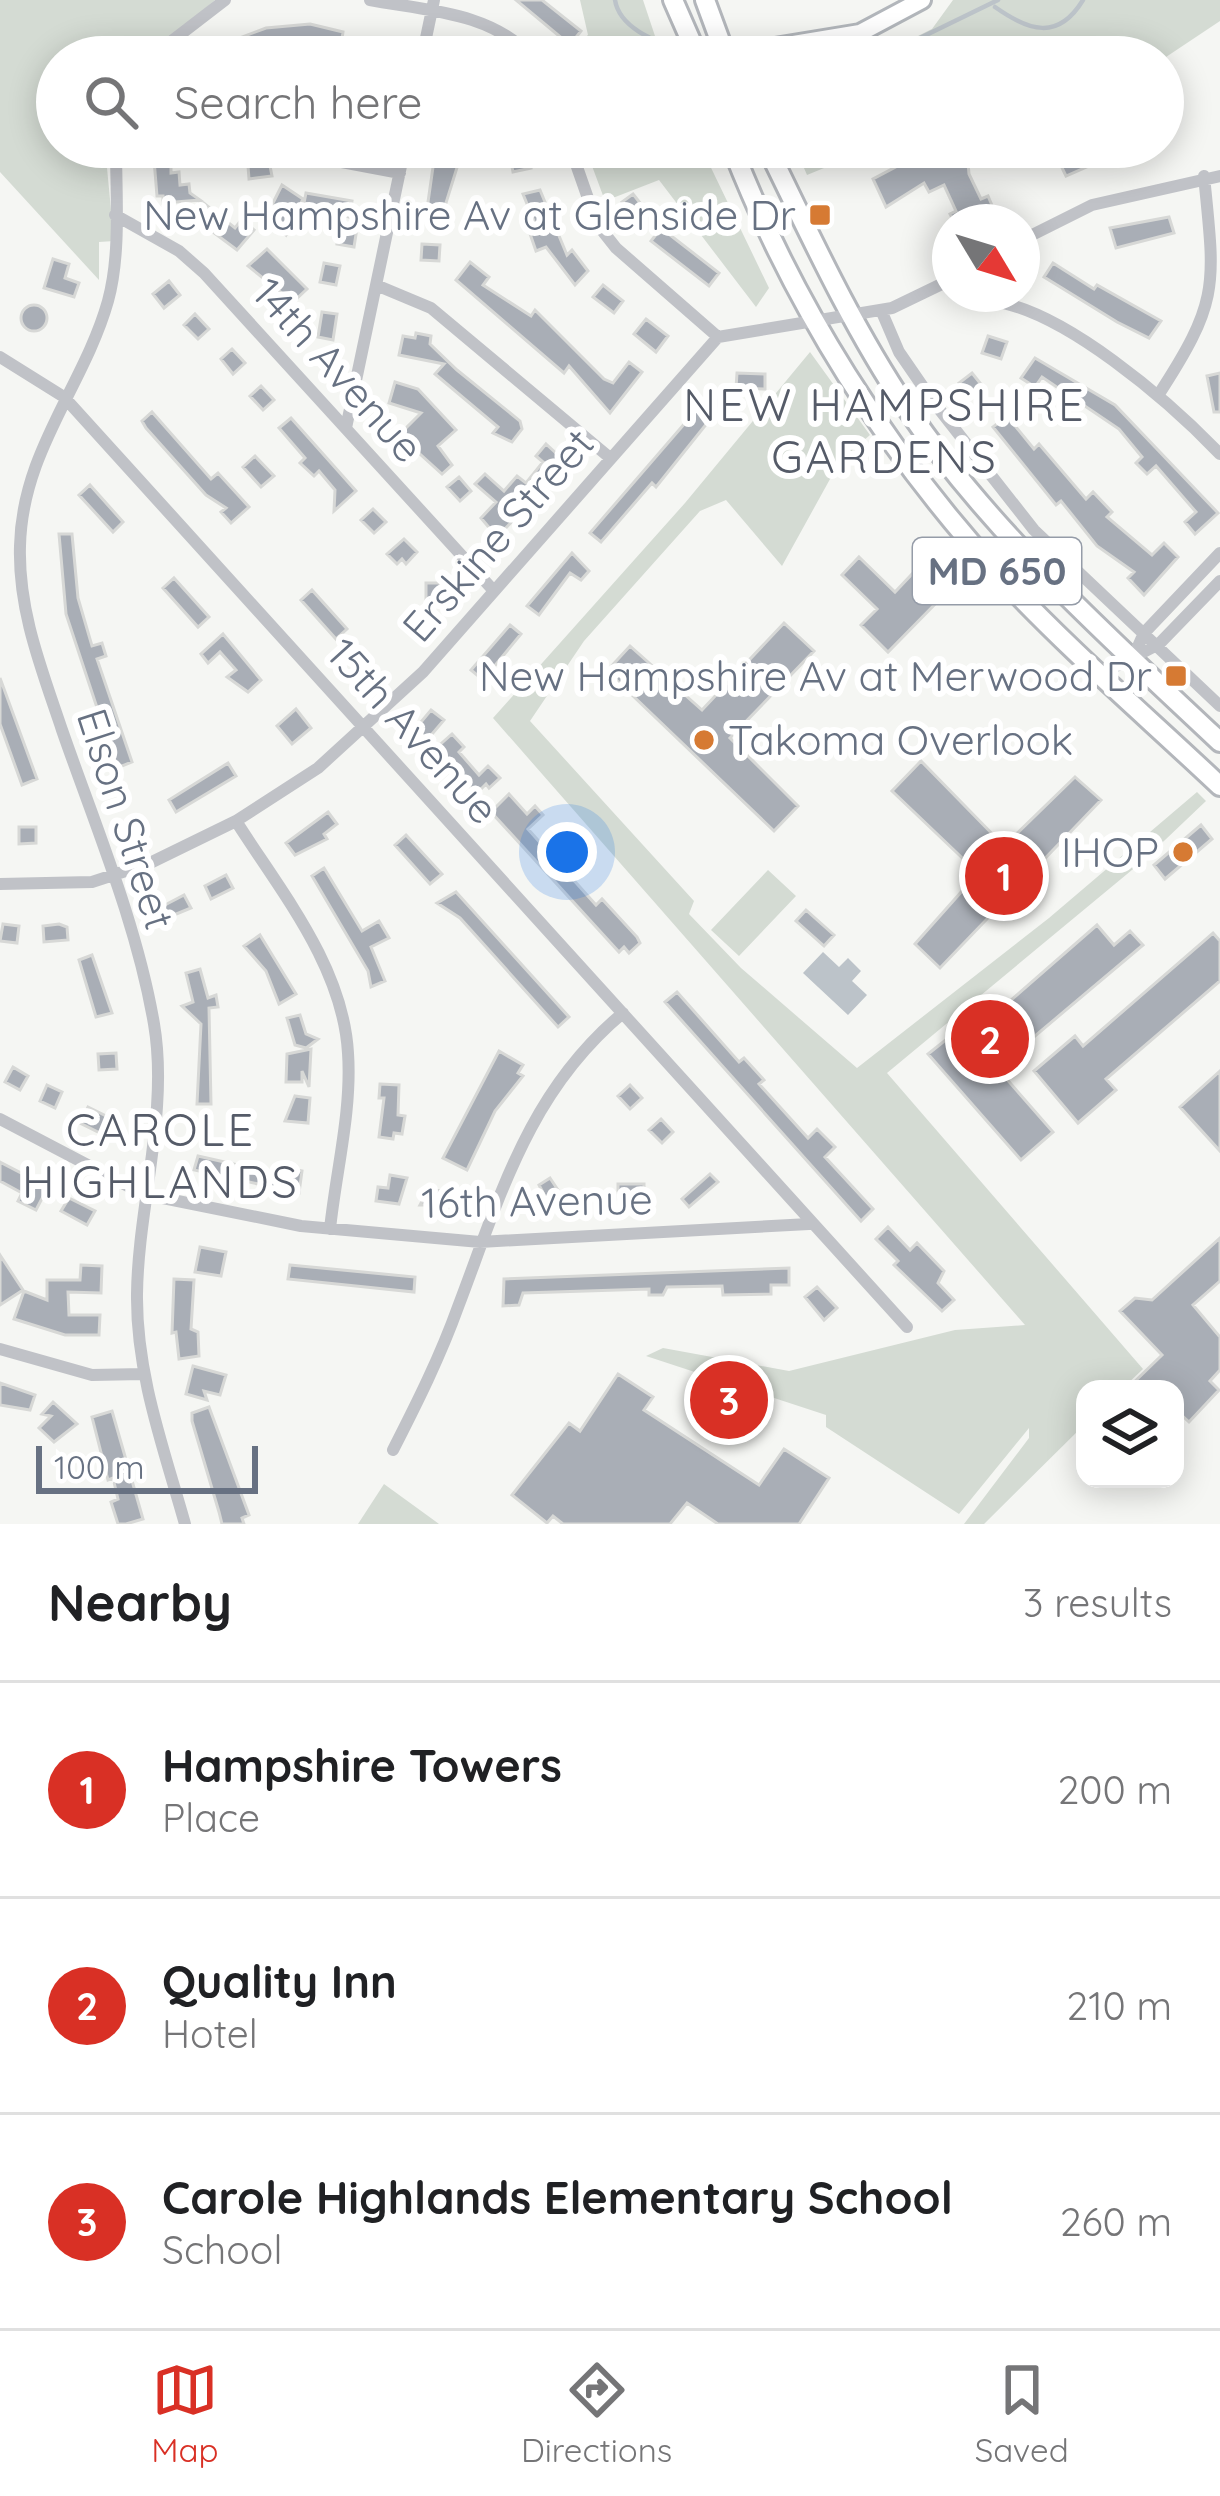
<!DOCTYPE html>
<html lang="en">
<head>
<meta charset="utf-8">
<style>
	:root { --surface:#fff; --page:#f2f2f2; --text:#202124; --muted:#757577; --line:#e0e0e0; --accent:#d93025 }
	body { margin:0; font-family:Quicksand,sans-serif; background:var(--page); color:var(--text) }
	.controls { position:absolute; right:36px; bottom:36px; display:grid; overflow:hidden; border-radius:24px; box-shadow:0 6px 30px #0003 }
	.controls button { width:108px; height:108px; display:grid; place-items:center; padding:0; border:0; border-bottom:3px solid var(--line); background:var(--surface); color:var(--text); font:60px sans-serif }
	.compass { position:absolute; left:932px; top:204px; width:108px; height:108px; border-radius:50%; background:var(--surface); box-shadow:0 6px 30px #0003; rotate:128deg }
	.scale { position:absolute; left:36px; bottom:30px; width:222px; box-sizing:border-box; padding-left:12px; border:6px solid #677182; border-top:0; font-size:33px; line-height:42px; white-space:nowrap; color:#677182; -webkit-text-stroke:9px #fff; paint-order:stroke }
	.you { position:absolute; left:567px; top:852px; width:42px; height:42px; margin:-30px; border:9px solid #fff; border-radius:50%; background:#1a73e8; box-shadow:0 0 0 18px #1a73e833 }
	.badge { display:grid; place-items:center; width:78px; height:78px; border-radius:50%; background:var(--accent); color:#fff; font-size:39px; font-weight:700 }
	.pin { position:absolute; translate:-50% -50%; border:6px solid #fff; box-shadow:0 3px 12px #0006 }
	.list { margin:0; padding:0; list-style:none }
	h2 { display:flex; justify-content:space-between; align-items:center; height:156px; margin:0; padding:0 48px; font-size:51px }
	h2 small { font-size:39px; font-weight:400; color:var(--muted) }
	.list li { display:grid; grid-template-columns:78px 1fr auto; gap:36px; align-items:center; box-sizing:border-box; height:216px; padding:0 48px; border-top:3px solid var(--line) }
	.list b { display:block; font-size:45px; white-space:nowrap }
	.list p { margin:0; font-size:39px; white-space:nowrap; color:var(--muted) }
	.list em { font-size:39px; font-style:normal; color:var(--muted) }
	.icon { flex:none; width:66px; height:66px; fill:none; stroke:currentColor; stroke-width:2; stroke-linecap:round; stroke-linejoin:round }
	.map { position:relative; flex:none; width:1220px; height:1524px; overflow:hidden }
	.search { position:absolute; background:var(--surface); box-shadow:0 6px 30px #0003; left:36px; right:36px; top:36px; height:132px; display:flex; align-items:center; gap:30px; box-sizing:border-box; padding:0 42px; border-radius:66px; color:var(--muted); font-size:45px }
	.sheet { height:804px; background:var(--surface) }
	nav { display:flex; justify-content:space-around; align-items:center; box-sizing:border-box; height:168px; border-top:3px solid var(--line); background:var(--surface); font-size:33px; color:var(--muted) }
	nav a { display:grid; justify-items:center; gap:6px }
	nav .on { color:var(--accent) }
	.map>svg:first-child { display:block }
</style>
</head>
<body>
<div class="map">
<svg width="1220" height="1524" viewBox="0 0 1220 1524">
	<rect width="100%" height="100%" fill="#f5f6f3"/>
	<path fill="#d4dbd3" d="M 0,0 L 215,0 L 149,57 L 57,57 L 57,147 L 105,147 L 114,241 L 99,242 L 99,280 L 0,172 Z
		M 580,0 L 643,0 L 662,57 L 561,57 L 588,35 Z
		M 953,0 L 1220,0 L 1220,21 L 1163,59 L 876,57 L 932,29 Z
		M 585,147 L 701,147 L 769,288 L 756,307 L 659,180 L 605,201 Z
		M 795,147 L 875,147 L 807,175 Z
		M 810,352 L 870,435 L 840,461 L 782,566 L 726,500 L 700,511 L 584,641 L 530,721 L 694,901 L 689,914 L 741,968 L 857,1068 L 1049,918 L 1197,792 L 1206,801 L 1144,860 L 887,1073 L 1143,1369 L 1122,1389 L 1085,1389 L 1085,1424 L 984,1524 L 964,1524 L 1029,1438 L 1029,1428 L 959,1514 L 826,1427 L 826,1415 L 646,1356 L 663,1348 L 789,1371 L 955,1330 L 1025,1325 L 493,718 L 685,503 Z
		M 768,870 L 796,896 L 739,956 L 711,930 Z
		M 384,1484 L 435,1521 L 439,1524 L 358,1524 Z"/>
	<path fill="#bcc3c9" d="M 823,952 L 839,967 L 848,958 L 861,971 L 852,981 L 867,995 L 848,1015 L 803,973 Z"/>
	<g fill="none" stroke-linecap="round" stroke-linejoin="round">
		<path stroke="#bcc3c9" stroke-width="4.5" d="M 615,0 C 620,32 665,44 691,55
			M 995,7 C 1029,31 1058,41 1083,0
			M 881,57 L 998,0"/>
	</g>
	<path fill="#a9aeb6" stroke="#d7d8d6" stroke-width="3" d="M 516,0 L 542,0 L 581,31 L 570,45 Z
		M 310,24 L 343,32 L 340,52 L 317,49 L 318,44 L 285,49 L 284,40 L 249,47 L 233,57 L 215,57 L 210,49 L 266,28 Z
		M 372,39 L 395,57 L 371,57 L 363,51 Z
		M 153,147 L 171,147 L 171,173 L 179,172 L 180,185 L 189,184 L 190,193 L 200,200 L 163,203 L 163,196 L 157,196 Z
		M 508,147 L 527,147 L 531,168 L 513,172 Z
		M 952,147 L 974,147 L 979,158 L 968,163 L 969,174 L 981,199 L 988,196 L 994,210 L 987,213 L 990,219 L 954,222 L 950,214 L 956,211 L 944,185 L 929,192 L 924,183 L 886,207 L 873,179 L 928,150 L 931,157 Z
		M 1052,147 L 1125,147 L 1125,150 L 1066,176 Z
		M 267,151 L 272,176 L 249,179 L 247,153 Z
		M 435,153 L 460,158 L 441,219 L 426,216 Z
		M 282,185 L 303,199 L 286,235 L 276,226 L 283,211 L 272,205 Z
		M 540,190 L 567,255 L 572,250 L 588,271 L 575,285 L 546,247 L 536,251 L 528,228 L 536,226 L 523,194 Z
		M 306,193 L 352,201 L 349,217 L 304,203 Z
		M 633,194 L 648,213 L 637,221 L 622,202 Z
		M 201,201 L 235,228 L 242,219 L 254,230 L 237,250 L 190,215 Z
		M 1169,217 L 1174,233 L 1116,248 L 1110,228 Z
		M 341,224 L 357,228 L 354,247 L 337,244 Z
		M 661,228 L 719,273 L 709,286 L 651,241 Z
		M 422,244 L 440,245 L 439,261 L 421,260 Z
		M 267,249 L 307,289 L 293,302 L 248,266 Z
		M 53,259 L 69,264 L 65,278 L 79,283 L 74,297 L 44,288 Z
		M 470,262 L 489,277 L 483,285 L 531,316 L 535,310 L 604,379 L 613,383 L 629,362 L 642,372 L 610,413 L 569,366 L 564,373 L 456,280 Z
		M 324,263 L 340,266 L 336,285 L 320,282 Z
		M 1053,263 L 1094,289 L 1097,285 L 1161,321 L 1149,338 L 1117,322 L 1044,277 Z
		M 169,281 L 180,295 L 164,308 L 153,294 Z
		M 603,285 L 623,301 L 614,313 L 593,297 Z
		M21 318a13 13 0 1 1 26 0a13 13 0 1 1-26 0Z
		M 322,312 L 337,314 L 333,340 L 318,337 Z
		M 195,314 L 209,329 L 198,339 L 184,325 Z
		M 646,319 L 668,336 L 656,352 L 634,334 Z
		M 416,333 L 431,336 L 430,344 L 457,370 L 520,421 L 522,429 L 512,442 L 493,433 L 498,427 L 435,374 L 444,364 L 399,355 L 403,336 L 415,338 Z
		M 988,336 L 1007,342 L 1001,359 L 982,353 Z
		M 232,349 L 245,363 L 233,374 L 221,359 Z
		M 1035,358 L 1115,405 L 1218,513 L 1195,534 L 1185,522 L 1196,512 L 1156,466 L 1147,474 L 1136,463 L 1142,457 L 1119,429 L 1042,377 L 1035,387 L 1021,378 Z
		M 737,373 L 765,374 L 765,389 L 736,388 Z
		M 972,373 L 984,388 L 970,398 L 959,383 Z
		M 1220,373 L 1220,412 L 1214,412 L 1207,376 Z
		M 395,382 L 418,389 L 456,430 L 438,446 L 452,465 L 442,474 L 399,435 L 421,413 L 389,403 Z
		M 261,386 L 274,400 L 263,410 L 250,396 Z
		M 711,393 L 724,402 L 656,487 L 652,483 L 601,542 L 590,533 Z
		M 152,412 L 211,479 L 218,473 L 249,507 L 231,523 L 221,512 L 226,508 L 206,495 L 146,428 L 142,421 Z
		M 1007,416 L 1034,449 L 1039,444 L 1086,499 L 1093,492 L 1112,512 L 1107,517 L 1152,555 L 1164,543 L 1178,557 L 1144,595 L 1128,578 L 1134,572 L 1097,546 L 1061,501 L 1056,505 L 993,427 Z
		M 291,418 L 356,491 L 334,511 L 335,490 L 319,471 L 314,476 L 300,463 L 305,458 L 279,428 Z
		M 546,444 L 568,464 L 497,537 L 481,518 L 496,502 L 475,484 L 485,474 L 504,491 L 517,476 L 526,483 L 543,462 L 536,456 Z
		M 255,456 L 274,476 L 261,487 L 243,467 Z
		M 459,477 L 471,491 L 460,501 L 447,487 Z
		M 90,485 L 123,522 L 113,532 L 79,495 Z
		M 373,509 L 386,522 L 374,533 L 361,520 Z
		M 59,534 L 72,534 L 78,598 L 92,646 L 102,643 L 106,656 L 97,659 L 132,762 L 117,768 L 66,614 Z
		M 404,539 L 417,552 L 406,564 L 402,559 L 397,564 L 387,554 Z
		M 572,553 L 589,571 L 581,580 L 570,573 L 539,615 L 527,606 Z
		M 859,557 L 895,592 L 914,572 L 941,598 L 888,652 L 861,625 L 877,609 L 842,575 Z
		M 174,578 L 209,617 L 198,627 L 163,588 Z
		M 426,583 L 440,583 L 441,603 L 426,603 Z
		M 312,590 L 347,629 L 336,639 L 301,600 Z
		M 784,623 L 814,651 L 730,738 L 798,806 L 774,831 L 607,671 L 630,646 L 702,710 Z
		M 510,625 L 521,634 L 483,680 L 471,670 Z
		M 223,634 L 261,680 L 248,692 L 227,677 L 236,670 L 220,652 L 208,663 L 201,654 Z
		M 0,678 L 37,779 L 22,785 L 0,724 Z
		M 296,709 L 311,728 L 292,744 L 277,726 Z
		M 431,710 L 444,720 L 427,740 L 416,728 Z
		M 452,734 L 464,747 L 459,752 L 479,775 L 488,766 L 500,778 L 489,788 L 486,784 L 476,794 L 435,749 Z
		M 921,761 L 1004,846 L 1075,777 L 1101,800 L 940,968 L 915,944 L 978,873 L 892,791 Z
		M 228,763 L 236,776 L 176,812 L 169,800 Z
		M 509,794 L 527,814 L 535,806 L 543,815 L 528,829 L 596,905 L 602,899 L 637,937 L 640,943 L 629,953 L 624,947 L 619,952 L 491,812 Z
		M 328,812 L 337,824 L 324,834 L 327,839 L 295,855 L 286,843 Z
		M 1201,825 L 1212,839 L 1165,879 L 1154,865 Z
		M 19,827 L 36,827 L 36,843 L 19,844 Z
		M 406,835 L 442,874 L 430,884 L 395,845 Z
		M 324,868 L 362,931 L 379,921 L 389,938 L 371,947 L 385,981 L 371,987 L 368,971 L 312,876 Z
		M 226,875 L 233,888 L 211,899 L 205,886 Z
		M 456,892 L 569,1017 L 558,1027 L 460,918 L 437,903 Z
		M 184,895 L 191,908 L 169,917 L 163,906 Z
		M 806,910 L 834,935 L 824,946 L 796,921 Z
		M 3,924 L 19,926 L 17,943 L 0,941 Z
		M 59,924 L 67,927 L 68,940 L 44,942 L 43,926 Z
		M 1097,925 L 1114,945 L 1130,931 L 1143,945 L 997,1068 L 1053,1132 L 1021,1160 L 928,1054 L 962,1027 L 970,1036 Z
		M 1213,933 L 1220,941 L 1220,981 L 1106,1079 L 1116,1090 L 1078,1123 L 1034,1071 L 1075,1036 L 1083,1046 Z
		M 260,935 L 296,994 L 279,1004 L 266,971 L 244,946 Z
		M 92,955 L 112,1013 L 96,1017 L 79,960 Z
		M 200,969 L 208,998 L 216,995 L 218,1007 L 209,1008 L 211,1104 L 197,1104 L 201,1024 L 182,1006 L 193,1002 L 186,973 Z
		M 677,992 L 739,1062 L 744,1058 L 764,1080 L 759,1084 L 808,1138 L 817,1129 L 835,1147 L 825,1157 L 873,1209 L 861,1221 L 665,1002 Z
		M 300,1015 L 306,1034 L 318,1039 L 306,1048 L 295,1045 L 287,1018 Z
		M 311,1049 L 309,1087 L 302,1071 L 302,1082 L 286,1082 L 287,1054 Z
		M 499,1051 L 523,1065 L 518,1073 L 523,1076 L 495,1111 L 467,1170 L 443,1158 Z
		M 116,1053 L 117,1069 L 99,1070 L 98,1054 Z
		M 13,1067 L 28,1076 L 20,1090 L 5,1082 Z
		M 1220,1071 L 1220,1151 L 1180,1107 Z
		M 380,1084 L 399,1085 L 398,1115 L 405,1116 L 402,1134 L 394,1133 L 393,1139 L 379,1137 L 384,1098 L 379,1098 Z
		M 47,1085 L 62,1092 L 55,1108 L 40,1101 Z
		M 630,1085 L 642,1098 L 630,1109 L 618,1096 Z
		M 295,1096 L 310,1098 L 308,1123 L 285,1121 Z
		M 88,1107 L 112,1119 L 104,1135 L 80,1123 Z
		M 661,1119 L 673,1132 L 662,1143 L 649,1130 Z
		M 198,1156 L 273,1173 L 280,1174 L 282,1167 L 302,1171 L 299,1193 L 194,1170 Z
		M 0,1162 L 48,1187 L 36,1210 L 18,1201 L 22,1193 L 0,1181 Z
		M 710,1174 L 718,1182 L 689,1207 L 682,1199 Z
		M 390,1175 L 407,1178 L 399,1204 L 376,1201 L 378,1187 L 388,1188 Z
		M 550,1178 L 564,1199 L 551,1208 L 539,1185 Z
		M 618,1184 L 644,1184 L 644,1200 L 618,1199 Z
		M 428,1190 L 447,1191 L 447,1205 L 420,1205 Z
		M 69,1198 L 95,1211 L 87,1225 L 61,1211 Z
		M 888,1227 L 910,1250 L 917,1243 L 944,1271 L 938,1283 L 954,1300 L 942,1311 L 894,1265 L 898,1261 L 876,1239 Z
		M 1220,1238 L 1220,1281 L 1193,1305 L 1220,1337 L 1220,1370 L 1210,1381 L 1219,1390 L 1189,1422 L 1175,1409 L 1175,1389 L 1127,1389 L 1162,1355 L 1120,1311 L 1135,1298 L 1152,1300 Z
		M 200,1247 L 226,1252 L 221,1276 L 195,1272 Z
		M 0,1255 L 23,1290 L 0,1305 Z
		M 81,1265 L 102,1266 L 101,1293 L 68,1292 L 69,1315 L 100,1315 L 99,1335 L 65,1335 L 14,1319 L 24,1291 L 47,1300 L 47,1280 L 80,1280 Z
		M 290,1265 L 415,1277 L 414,1292 L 288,1279 Z
		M 789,1268 L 789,1285 L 771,1285 L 771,1294 L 723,1295 L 722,1286 L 667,1287 L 663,1295 L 649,1295 L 649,1289 L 523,1293 L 519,1305 L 503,1306 L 504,1279 Z
		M 174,1279 L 194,1280 L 191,1329 L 198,1332 L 199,1356 L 179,1359 L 176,1332 L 172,1333 Z
		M 817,1287 L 837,1308 L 824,1320 L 805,1297 Z
		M 193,1366 L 226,1375 L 220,1395 L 204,1391 L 207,1400 L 186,1394 Z
		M 618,1374 L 653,1397 L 644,1410 L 759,1485 L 784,1449 L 829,1478 L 799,1524 L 718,1524 L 687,1503 L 670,1524 L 563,1524 L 553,1516 L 547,1523 L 512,1495 L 569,1423 L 580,1431 Z
		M 0,1383 L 35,1395 L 30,1410 L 0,1405 Z
		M 53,1402 L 77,1424 L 54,1442 L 39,1428 L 51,1416 L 42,1414 Z
		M 209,1407 L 249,1515 L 242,1518 L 244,1524 L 222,1524 L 219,1512 L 192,1421 L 192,1413 Z
		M 112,1411 L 143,1519 L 126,1524 L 118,1524 L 111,1502 L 118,1499 L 113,1478 L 108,1480 L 92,1417 Z"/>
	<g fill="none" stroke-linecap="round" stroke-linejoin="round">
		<g stroke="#b2b6bb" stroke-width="22">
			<path id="secondary" d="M 714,57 L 860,33 L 922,0"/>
		</g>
		<g stroke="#b3b6bb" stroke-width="24">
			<path id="primary" d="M 673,0 L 698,57
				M 705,0 L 726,57
				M 732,147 C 793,305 887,453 1002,578 C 1070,651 1147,717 1220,786
				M 767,147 C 810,235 851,325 906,407 C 991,533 1110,638 1220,742"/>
		</g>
		<path stroke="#c0c2c7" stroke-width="12" d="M 370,0 C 423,10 493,12 531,57
			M 151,57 L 225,0
			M 422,57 L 434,0
			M 116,147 C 116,195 121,254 108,301 C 84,386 22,451 20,546 C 18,611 42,670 62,730 C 95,825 137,924 154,1024 C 169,1112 138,1206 137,1294 C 136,1374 164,1449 185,1524
			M 570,147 L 597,224 L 616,248 L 718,337
			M 310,156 L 400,173
			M 115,215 L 179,251 L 204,273 L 494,591
			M 1022,240 L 1092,205 L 1220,176
			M 376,285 L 431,308 L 609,457
			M 967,294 L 994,299
			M 991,301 C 1063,309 1170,402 1220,454
			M 881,310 L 899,352 L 932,400 L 1034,530 L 1220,706
			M 0,357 L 64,397 L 907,1327
			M 1159,394 C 1220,300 1215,286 1204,176
			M 346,428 L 405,147
			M 1133,658 L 1144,633 L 1220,553
			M 1101,674 L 1159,644 L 1220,581
			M 236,821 C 281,892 343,966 348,1053 C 352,1111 336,1171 330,1229
			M 0,884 L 92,882 L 150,863 L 236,821 L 318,768 L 423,672 L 718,337 L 892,308 L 950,280
			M 0,1119 L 143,1194 L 301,1226 L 480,1242 L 809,1224
			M 0,1349 L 92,1375 L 143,1374
			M 393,1450 C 417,1403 440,1357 458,1307 C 500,1197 528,1092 623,1013"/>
		<use href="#secondary" stroke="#fff" stroke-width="16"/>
		<use href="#primary" stroke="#fff" stroke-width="18"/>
	</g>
	<g fill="#d67a33" stroke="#fff" stroke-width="4.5">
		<rect x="808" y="203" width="24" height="24" rx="6"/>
		<rect x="1164" y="664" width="24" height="24" rx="6"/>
		<circle cx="704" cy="740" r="12"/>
		<circle cx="1183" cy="852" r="12"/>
	</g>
	<g text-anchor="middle" stroke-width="12" stroke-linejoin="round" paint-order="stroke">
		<rect fill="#fff" stroke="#959ca8" stroke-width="3" x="913" y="538" width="168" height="66" rx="9"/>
		<g font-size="39" font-weight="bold" fill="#677182">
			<text x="997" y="585">MD 650</text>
		</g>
		<g font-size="42" fill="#677182" stroke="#fff" text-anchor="end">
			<text x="796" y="230">New Hampshire Av at Glenside Dr</text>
			<text x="1152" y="691">New Hampshire Av at Merwood Dr</text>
			<text x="728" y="755" text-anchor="start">Takoma Overlook</text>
			<text x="1159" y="867">IHOP</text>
		</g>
		<g font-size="42" fill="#677182" stroke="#fff">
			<text transform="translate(338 370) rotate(48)" y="15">14th Avenue</text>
			<text transform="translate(498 535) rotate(-49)" y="15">Erskine Street</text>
			<text transform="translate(413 731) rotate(48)" y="15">15th Avenue</text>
			<text transform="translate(126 819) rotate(72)" y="15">Elson Street</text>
			<text transform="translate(537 1201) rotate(-1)" y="15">16th Avenue</text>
		</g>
		<g font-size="45" letter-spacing="3" fill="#555b68" stroke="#fff">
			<text x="885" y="421">NEW HAMPSHIRE<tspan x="885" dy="52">GARDENS</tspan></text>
			<text x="161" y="1146">CAROLE<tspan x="161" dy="52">HIGHLANDS</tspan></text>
		</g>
	</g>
</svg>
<div class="controls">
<button><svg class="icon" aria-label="layers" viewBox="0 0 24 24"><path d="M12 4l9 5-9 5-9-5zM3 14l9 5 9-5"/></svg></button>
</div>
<svg class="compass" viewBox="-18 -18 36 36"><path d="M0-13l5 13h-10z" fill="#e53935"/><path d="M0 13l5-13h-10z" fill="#757577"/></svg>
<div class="scale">100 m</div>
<div class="you"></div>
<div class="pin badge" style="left:1004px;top:876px">1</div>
<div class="pin badge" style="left:990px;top:1039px">2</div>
<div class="pin badge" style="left:729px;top:1400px">3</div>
<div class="search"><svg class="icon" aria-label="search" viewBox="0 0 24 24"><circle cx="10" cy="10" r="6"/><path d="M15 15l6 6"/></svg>Search here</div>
</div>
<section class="sheet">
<h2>Nearby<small>3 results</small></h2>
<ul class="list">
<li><span class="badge">1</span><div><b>Hampshire Towers</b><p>Place</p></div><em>200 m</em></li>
<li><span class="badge">2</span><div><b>Quality Inn</b><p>Hotel</p></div><em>210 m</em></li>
<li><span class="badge">3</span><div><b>Carole Highlands Elementary School</b><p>School</p></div><em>260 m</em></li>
</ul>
</section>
<nav>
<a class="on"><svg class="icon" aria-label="map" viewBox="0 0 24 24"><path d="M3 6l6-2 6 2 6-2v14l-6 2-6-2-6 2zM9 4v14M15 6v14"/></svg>Map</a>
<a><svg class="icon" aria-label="directions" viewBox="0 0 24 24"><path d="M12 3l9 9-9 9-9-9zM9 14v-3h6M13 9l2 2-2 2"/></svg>Directions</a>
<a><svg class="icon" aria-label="saved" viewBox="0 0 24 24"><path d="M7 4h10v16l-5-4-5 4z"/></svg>Saved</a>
</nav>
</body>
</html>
